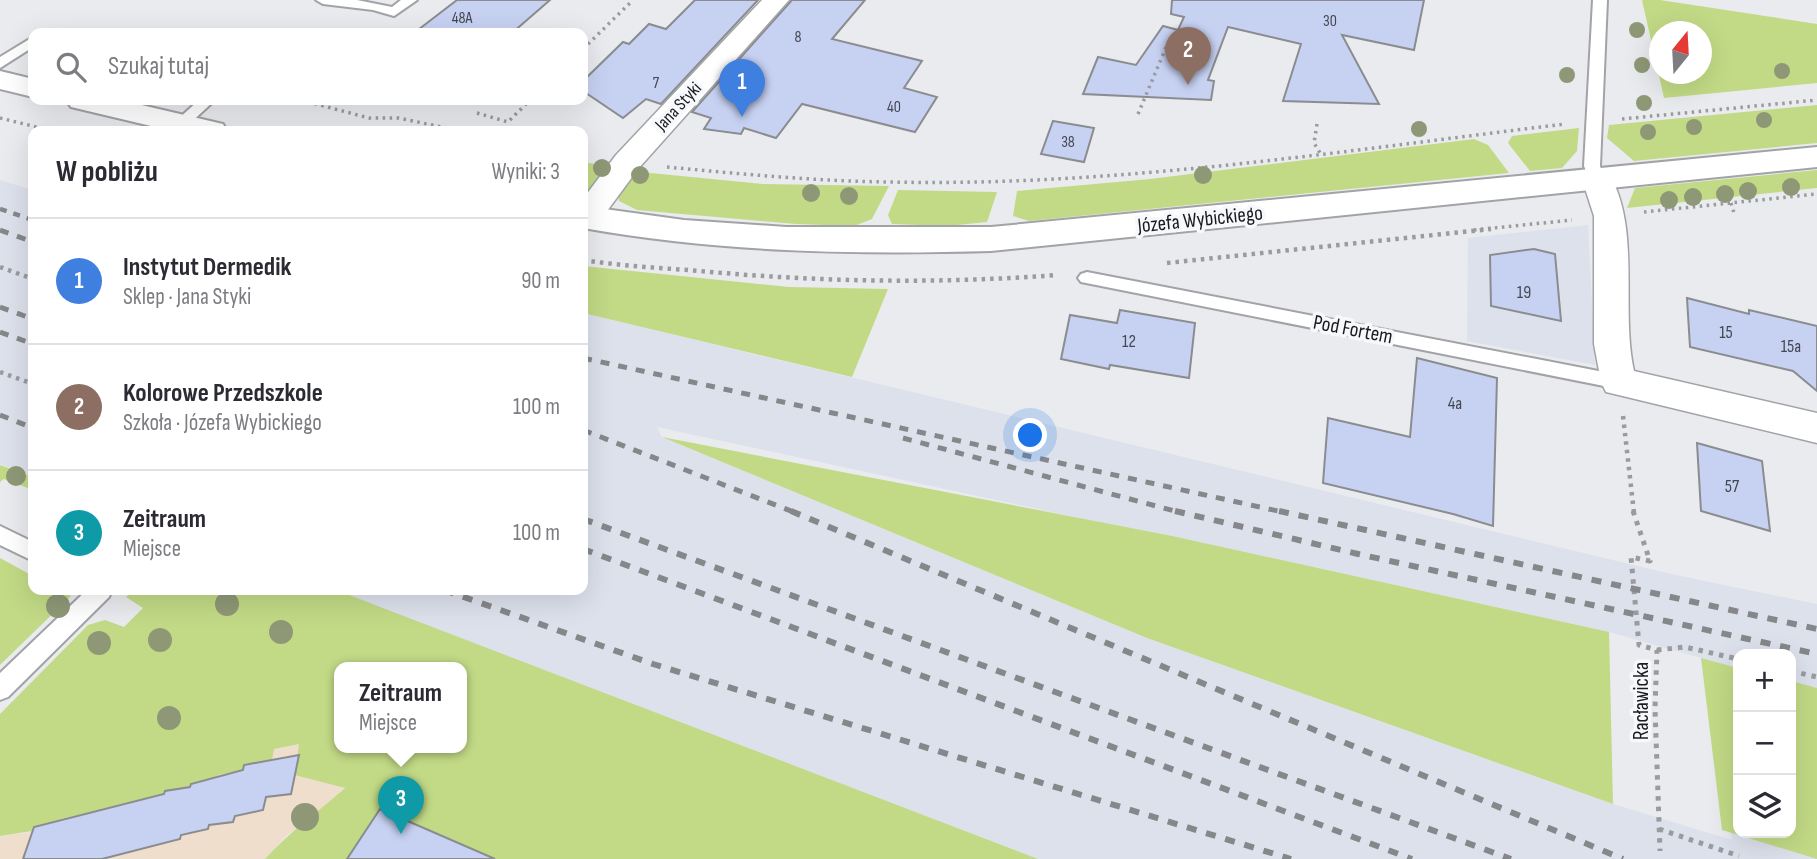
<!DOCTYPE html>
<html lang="pl">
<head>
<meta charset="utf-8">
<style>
	:root { --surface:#fff; --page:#f7f7f7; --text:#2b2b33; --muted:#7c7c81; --line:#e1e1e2; --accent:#111827 }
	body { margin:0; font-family:"Sofia Sans Condensed",sans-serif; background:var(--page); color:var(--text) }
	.controls { position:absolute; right:21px; bottom:21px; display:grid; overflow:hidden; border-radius:14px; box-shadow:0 7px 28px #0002 }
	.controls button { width:63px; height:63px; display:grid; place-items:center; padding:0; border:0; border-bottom:2px solid var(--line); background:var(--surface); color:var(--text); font:35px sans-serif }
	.compass { position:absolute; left:1649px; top:21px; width:63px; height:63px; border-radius:50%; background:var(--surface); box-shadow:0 7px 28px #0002; rotate:18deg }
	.you { position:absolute; left:1031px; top:436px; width:24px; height:24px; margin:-18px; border:5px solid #fff; border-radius:50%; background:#1a73e8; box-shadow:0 0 0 10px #1a73e833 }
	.badge { display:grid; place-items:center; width:46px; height:46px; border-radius:50%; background:var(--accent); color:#fff; font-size:23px; font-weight:700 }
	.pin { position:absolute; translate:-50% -58px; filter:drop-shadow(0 2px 4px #0008) }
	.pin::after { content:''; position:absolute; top:37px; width:24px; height:21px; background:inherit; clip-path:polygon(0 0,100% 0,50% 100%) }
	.popup { position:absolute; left:334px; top:662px; width:133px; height:91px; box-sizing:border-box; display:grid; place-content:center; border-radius:14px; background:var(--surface); filter:drop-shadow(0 2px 5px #0005); font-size:23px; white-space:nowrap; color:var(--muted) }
	.popup b { font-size:26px; color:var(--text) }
	.popup::after { content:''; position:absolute; left:50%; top:100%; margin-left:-14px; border:14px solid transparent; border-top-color:var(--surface) }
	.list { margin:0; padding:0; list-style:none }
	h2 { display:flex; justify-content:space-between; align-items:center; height:91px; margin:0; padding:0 28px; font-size:30px }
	h2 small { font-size:23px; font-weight:400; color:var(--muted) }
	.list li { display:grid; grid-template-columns:46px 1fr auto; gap:21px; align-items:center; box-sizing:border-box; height:126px; padding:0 28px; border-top:2px solid var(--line) }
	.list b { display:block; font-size:26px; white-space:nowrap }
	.list p { margin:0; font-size:23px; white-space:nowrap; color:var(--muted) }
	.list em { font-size:23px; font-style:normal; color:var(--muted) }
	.icon { flex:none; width:38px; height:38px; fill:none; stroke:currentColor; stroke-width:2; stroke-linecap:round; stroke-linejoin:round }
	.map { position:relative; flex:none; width:1817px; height:859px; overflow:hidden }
	.search { position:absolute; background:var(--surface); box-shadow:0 7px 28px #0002; left:28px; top:28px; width:560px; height:77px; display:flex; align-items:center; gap:18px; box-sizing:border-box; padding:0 24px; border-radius:14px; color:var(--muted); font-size:26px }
	.panel { position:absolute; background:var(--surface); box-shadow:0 7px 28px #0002; left:28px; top:126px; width:560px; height:469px; border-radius:14px }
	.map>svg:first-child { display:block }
</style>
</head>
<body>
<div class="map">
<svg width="1817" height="859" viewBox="0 0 1817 859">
	<rect width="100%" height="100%" fill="#e9ebef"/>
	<path fill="#dde1ec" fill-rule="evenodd" d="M 0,180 L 33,190 L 33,477 L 0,464 Z
		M 1588,225 L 1595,365 L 1467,341 L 1468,238 Z
		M 583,313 L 1671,574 L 1817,604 L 1817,859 L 1038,859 L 334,590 L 583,590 ZM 657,427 L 1609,632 L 1701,658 L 1732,840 L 1613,804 L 1147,638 L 662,437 ZM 1738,654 L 1791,654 L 1791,833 L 1738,833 Z"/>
	<path fill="#efdecc" d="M 300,743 L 345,787 L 306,823 L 287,835 L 265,859 L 0,859 L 0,836 L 32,832 L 34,827 L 61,819 L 217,778 L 217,775 L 242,770 L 244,765 L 274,749 Z"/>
	<path fill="#c2da86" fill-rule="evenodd" d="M 1642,0 L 1660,0 L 1817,24 L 1817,83 L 1664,98 ZM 1660,32 L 1702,32 L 1702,74 L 1660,74 Z
		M 1817,105 L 1817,143 L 1634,161 L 1607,138 L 1609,125 Z
		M 1579,128 L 1577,151 L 1562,168 L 1530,171 L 1508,143 L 1512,136 Z
		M 1474,139 L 1488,145 L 1509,173 L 1029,221 L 1013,216 L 1017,191 L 1150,179 Z
		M 583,162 L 608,166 L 588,192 L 583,194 Z
		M 1817,170 L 1817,188 L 1627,208 L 1635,188 Z
		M 630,171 L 763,184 L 889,186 L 872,219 L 854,226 L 796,224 L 637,210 L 619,201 L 617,190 Z
		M 898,190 L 997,192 L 987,222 L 947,226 L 892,224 L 888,215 Z
		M 583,266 L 789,287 L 888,289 L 852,377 L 583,313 Z
		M 662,437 L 1172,536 L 1609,632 L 1613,804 L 1147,638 Z
		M 0,465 L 33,477 L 33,490 L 4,479 L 0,482 Z
		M 0,558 L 33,576 L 33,590 L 59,590 L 71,596 L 0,665 Z
		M 134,590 L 336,590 L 1038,859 L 495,859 L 380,809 L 347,859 L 265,859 C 289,832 318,812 345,788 L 295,775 L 299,744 L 274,749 L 272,760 L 244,765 L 243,770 L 218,775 L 217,778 L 137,802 L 61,819 L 60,823 L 34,827 L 32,831 L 0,836 L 0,714 L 88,625 L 105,620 L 124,627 L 143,608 L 126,597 ZM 340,668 L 462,668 L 462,748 L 340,748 Z
		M 1701,658 L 1738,668 L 1738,833 L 1791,833 L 1791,681 L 1817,688 L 1817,859 L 1722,830 Z"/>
	<path fill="#c7d2f3" stroke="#8a8c90" stroke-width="2" d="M 457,0 L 550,0 L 512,33 L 414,33 Z
		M 695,0 L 758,0 L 661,104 L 646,99 L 623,118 L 583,91 L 583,81 L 623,42 L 629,44 L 649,24 L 666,29 Z
		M 792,0 L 865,0 L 832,39 L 922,61 L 904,88 L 937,97 L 915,132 L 802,104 L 776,138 L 744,128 L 741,134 L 704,129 L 711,118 L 692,112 Z
		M 1172,0 L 1424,0 L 1414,50 L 1342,35 L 1379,104 L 1283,101 L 1301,44 L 1228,27 L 1208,80 L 1214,81 L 1211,100 L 1083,94 L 1098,57 L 1136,65 L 1163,26 L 1178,30 L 1184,17 L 1171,14 Z
		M 1053,121 L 1094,128 L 1084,162 L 1041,154 Z
		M 1534,249 L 1555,254 L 1561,321 L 1491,306 L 1490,255 Z
		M 1687,298 L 1749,314 L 1749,310 L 1817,326 L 1817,391 L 1793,371 L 1690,347 Z
		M 1120,310 L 1195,323 L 1189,378 L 1110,365 L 1109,369 L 1061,359 L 1070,315 L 1117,323 Z
		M 1417,358 L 1497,378 L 1493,526 L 1453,514 L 1323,483 L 1328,418 L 1410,437 Z
		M 1697,443 L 1762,461 L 1770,531 L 1701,511 Z
		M 299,755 L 291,794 L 266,797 L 263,810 L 235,816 L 233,822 L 209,825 L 208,829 L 181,835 L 180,839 L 102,859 L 23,859 L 34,827 L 164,794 L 165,791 L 190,787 L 191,784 L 243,770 L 244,765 Z
		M 380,809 L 495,859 L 347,859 Z"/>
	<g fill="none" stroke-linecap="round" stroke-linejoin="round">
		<g stroke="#a2a3a7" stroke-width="4">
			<path id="service" d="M 316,0 L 357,0 L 392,7 L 401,0 L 417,0 L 394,16 L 373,10 L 323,4 Z
				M 1593,0 L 1607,0 L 1600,166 L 1605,179 L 1597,184 L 1591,183 L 1584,166 Z
				M 33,37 L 33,47 L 0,68 L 0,57 Z
				M 199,100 L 215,100 L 186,127 L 176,127 L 173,124 L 176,121 Z
				M 1087,272 L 1619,375 L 1626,377 L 1628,382 L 1626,387 L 1619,389 L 1081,282 L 1078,278 L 1081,274 Z
				M 0,526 L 33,542 L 33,561 L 0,545 Z
				M 87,590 L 112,590 L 109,597 L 8,697 L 0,700 L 0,673 Z"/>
		</g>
		<g stroke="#a2a3a7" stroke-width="3">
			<path id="minor" d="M 762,0 L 789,0 L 638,169 L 596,226 L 583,228 L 583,199 L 616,155 Z
				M 1597,169 L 1608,172 C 1642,228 1620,308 1634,371 L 1817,413 L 1817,443 L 1606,392 L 1601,382 L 1594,344 L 1594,216 L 1582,179 L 1586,172 Z"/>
		</g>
		<g stroke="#a2a3a7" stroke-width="4">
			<path id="tertiary" d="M 0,71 L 33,79 L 33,97 L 0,89 Z
				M 66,100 L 120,100 L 223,124 L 227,131 L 172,131 L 71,107 Z
				M 1817,147 L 1817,167 L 991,251 C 854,255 718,252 583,228 L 583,206 L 684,220 L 786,227 L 991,227 Z"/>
		</g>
		<path stroke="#9a9b9e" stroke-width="3.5" stroke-dasharray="2.5 4.5" stroke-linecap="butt" d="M 583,49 L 633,0
			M 301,100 L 369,118 L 399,118 L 460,131
			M 477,113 L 508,122 L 530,100
			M 1138,114 L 1167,45
			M 0,118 L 53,131
			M 1622,119 L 1817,100
			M 1317,124 L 1314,143 L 1320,153
			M 667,167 C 741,174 815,181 889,182 C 1115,187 1341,151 1565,124
			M 1731,203 L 1734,213
			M 1644,212 L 1817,194
			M 1474,230 L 1572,220"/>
		<path stroke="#9a9b9e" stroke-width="4.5" stroke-dasharray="3.5 5" stroke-linecap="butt" d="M 583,260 C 622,266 661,268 700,271 C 819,282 938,284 1057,275
			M 1167,263 L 1491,229
			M 0,267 L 33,279
			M 0,372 L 33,384
			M 1623,416 L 1634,513"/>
		<path stroke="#9a9b9e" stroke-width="5" stroke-dasharray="4.5 6" stroke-linecap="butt" d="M 1633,511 L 1650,561 L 1631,557 L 1639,645 L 1657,650 L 1655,709 L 1660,851
			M 1657,650 L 1685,647 L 1738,659
			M 1791,671 L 1817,677
			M 1659,829 L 1739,856"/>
		<use href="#service" fill="#fff" fill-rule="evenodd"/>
		<use href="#minor" fill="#fff" fill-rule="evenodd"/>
		<use href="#tertiary" fill="#fff" fill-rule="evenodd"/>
		<path stroke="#86878a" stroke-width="4.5" stroke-dasharray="7 7" stroke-linecap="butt" d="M 0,209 L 33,220"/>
		<path stroke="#86878a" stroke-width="5" stroke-dasharray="9 9" stroke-linecap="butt" d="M 0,230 L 33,242
			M 0,307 L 33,319
			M 0,332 L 33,344
			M 583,358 L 1287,513
			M 0,415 L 33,428
			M 583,430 L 796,513
			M 903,438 L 1182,513"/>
		<path stroke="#86878a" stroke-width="6" stroke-dasharray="10 10" stroke-linecap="butt" d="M 791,511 L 1623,859
			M 1175,511 L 1358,554 L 1817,654
			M 1279,511 L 1817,629
			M 583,519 L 1511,859
			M 583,549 L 1412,859
			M 444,590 L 653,664 L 1291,859"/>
	</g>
	<g fill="#8f9876">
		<circle cx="1637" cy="30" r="8"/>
		<circle cx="1642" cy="65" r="8"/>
		<circle cx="1782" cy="71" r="8"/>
		<circle cx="1567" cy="75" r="8"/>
		<circle cx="1644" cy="103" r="8"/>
		<circle cx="1764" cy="120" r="8"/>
		<circle cx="1694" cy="127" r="8"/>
		<circle cx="1419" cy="129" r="8"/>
		<circle cx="1648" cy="132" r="8"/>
		<circle cx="602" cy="168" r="9"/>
		<circle cx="640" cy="175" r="9"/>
		<circle cx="1203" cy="175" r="9"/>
		<circle cx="1791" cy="187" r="9"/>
		<circle cx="1748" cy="191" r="9"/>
		<circle cx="811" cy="193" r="9"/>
		<circle cx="1725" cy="194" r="9"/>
		<circle cx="849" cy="196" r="9"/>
		<circle cx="1693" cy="197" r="9"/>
		<circle cx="1669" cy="200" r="9"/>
		<circle cx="16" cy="476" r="10"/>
		<circle cx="227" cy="604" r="12"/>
		<circle cx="58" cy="606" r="12"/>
		<circle cx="281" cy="632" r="12"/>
		<circle cx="160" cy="640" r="12"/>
		<circle cx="99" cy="643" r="12"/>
		<circle cx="169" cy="718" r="12"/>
		<circle cx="305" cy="817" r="14"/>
	</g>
	<g text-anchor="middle" stroke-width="7" stroke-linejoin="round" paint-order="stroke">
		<g font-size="16" fill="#444851">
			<text x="462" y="23">48A</text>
			<text x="1330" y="26">30</text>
			<text x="798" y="42">8</text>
			<text x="656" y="88">7</text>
			<text x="894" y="112">40</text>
			<text x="1068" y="147">38</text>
		</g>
		<g font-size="18" fill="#191a1b" stroke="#f6f8fc">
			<text transform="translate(678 106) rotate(-47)" y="6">Jana Styki</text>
		</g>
		<g font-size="18" fill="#444851">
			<text x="1524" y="298">19</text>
			<text x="1726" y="338">15</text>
			<text x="1129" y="347">12</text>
			<text x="1791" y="352">15a</text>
			<text x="1455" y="409">4a</text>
			<text x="1732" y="492">57</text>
		</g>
		<g font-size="21" fill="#191a1b" stroke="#f6f8fc">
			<text transform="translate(1200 219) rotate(-6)" y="7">Józefa Wybickiego</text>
			<text transform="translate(1353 329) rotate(11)" y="7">Pod Fortem</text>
			<text transform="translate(1641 701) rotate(-90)" y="7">Racławicka</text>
		</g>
	</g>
</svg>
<div class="controls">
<button>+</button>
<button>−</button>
<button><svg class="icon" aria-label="layers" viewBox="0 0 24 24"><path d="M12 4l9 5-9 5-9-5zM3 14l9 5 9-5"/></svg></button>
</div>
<svg class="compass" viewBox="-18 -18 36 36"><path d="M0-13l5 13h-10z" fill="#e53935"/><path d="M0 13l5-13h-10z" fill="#7c7c81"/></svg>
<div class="you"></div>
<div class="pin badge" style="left:742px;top:117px;background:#3f7fe0">1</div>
<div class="pin badge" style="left:1188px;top:85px;background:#8d6e63">2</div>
<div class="pin badge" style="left:401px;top:834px;background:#0f9aa8">3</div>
<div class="popup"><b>Zeitraum</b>Miejsce</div>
<div class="search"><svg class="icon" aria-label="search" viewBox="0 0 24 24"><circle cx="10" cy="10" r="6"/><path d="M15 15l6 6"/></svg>Szukaj tutaj</div>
<section class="panel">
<h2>W pobliżu<small>Wyniki: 3</small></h2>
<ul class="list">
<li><span class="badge" style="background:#3f7fe0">1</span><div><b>Instytut Dermedik</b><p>Sklep · Jana Styki</p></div><em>90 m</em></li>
<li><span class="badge" style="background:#8d6e63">2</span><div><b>Kolorowe Przedszkole</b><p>Szkoła · Józefa Wybickiego</p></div><em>100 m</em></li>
<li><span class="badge" style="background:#0f9aa8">3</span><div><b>Zeitraum</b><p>Miejsce</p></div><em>100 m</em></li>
</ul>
</section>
</div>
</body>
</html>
